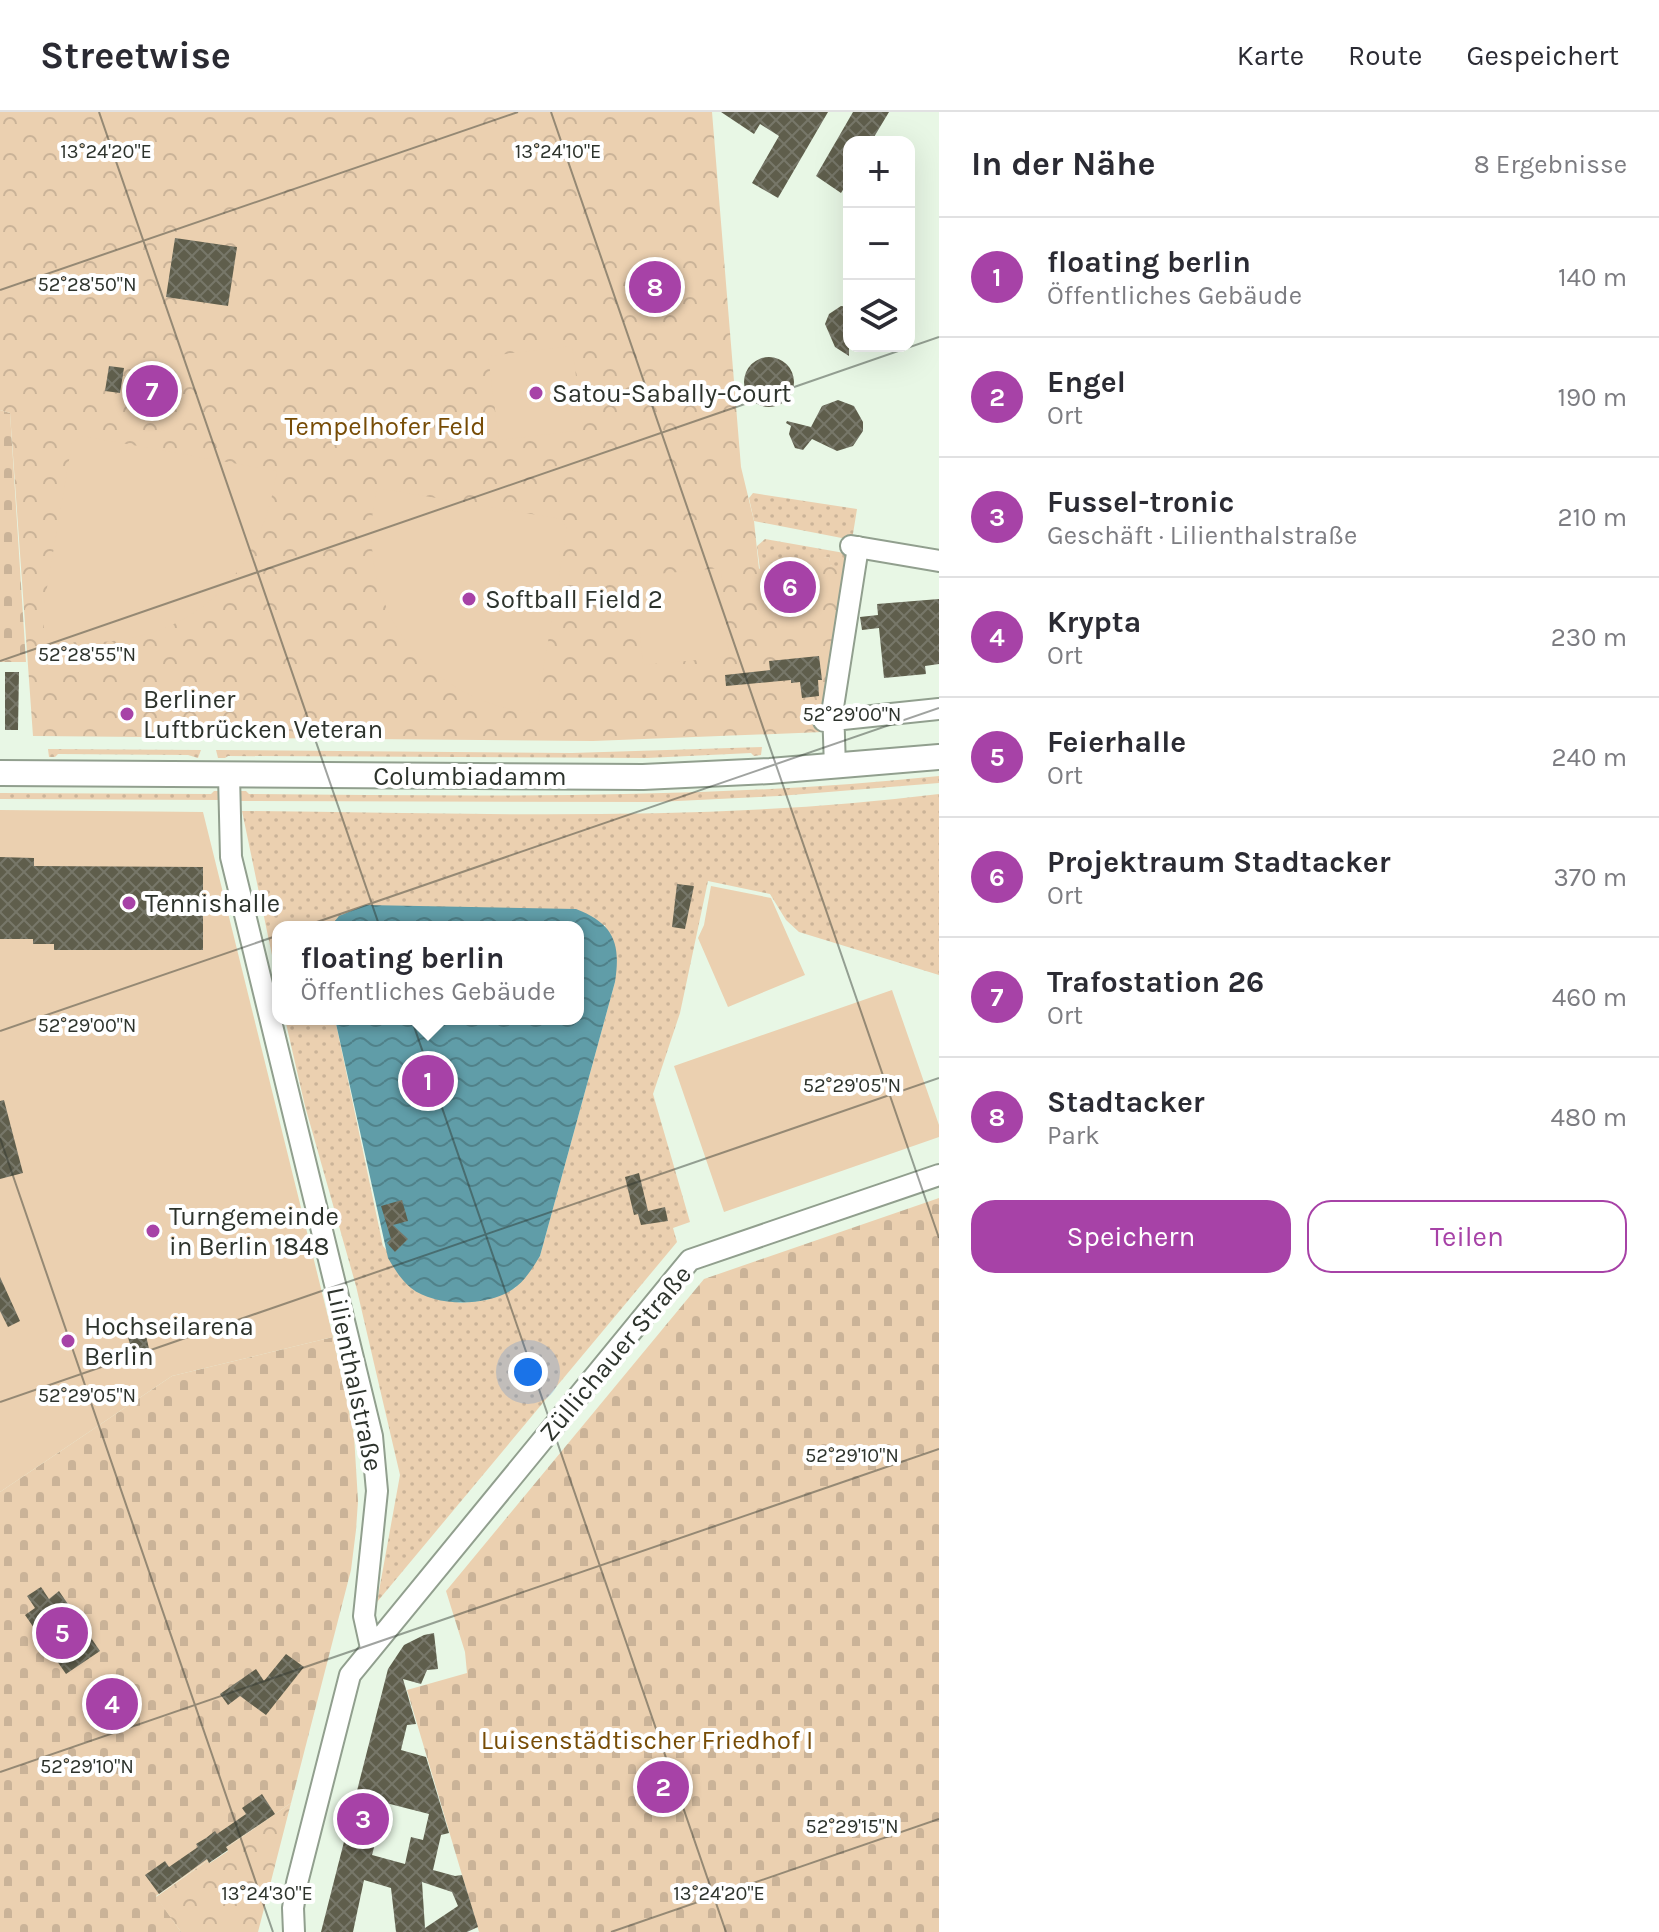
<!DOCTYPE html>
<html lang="de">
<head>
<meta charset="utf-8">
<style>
	:root { --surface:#fff; --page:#f2f2f3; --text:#2b2b33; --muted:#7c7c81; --line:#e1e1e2; --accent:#a742a7 }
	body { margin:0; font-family:Karla,sans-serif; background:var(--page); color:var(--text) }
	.controls { position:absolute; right:24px; top:24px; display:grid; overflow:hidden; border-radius:16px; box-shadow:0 8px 32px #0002 }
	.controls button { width:72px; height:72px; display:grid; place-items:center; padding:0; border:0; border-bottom:2px solid var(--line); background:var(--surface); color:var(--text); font:40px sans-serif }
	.you { position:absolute; left:528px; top:1260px; width:28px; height:28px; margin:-20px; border:6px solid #fff; border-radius:50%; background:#1a73e8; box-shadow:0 0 0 12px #1a73e833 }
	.badge { display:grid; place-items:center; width:52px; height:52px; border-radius:50%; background:var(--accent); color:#fff; font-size:26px; font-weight:700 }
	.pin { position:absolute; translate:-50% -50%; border:4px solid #fff; box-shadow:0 2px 8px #0006 }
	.popup { position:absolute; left:272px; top:809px; width:312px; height:104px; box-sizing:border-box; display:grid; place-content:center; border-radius:16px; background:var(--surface); filter:drop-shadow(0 2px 6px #0005); font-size:26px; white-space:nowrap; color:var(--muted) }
	.popup b { font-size:30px; color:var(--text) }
	.popup::after { content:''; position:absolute; left:50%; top:100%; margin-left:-16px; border:16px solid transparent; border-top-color:var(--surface) }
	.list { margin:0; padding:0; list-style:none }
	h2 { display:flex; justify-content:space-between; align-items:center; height:104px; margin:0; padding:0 32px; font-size:34px }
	h2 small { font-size:26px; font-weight:400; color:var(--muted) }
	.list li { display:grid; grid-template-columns:52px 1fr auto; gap:24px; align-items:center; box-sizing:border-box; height:120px; padding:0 32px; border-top:2px solid var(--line) }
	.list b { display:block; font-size:30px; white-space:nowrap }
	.list p { margin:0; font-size:26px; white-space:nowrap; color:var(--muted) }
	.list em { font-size:26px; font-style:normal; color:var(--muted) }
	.actions { display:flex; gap:16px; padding:24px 32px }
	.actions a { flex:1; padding:18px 0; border:2px solid var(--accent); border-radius:24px; text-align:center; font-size:28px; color:var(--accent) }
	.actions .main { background:var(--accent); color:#fff }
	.icon { flex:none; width:44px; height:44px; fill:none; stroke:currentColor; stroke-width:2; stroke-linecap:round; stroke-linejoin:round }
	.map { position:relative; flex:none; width:939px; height:1820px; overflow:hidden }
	header { display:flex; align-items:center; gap:48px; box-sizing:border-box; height:112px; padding:0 40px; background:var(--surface); border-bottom:2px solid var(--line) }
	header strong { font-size:38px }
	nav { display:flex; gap:44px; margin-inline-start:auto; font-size:28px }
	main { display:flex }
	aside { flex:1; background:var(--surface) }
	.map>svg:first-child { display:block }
</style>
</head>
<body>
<header>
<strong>Streetwise</strong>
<nav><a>Karte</a><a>Route</a><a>Gespeichert</a></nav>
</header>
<main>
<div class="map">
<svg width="939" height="1820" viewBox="0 0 939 1820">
	<defs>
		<pattern id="grass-dots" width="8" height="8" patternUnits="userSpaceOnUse" patternTransform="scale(2)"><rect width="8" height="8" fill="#ebd0b0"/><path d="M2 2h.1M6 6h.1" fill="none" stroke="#cab398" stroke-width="1.8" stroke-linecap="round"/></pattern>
		<pattern id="cemetery-stones" width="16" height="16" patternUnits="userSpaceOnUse" patternTransform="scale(2)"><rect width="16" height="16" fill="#ebd0b0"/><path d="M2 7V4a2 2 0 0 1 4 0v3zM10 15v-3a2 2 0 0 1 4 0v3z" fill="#cab398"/></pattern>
		<pattern id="park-crowns" width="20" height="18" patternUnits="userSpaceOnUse" patternTransform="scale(2)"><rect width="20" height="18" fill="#ebd0b0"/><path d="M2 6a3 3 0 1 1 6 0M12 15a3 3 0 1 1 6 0" fill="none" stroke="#cab398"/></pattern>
		<pattern id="water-waves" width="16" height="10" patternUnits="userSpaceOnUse" patternTransform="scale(2)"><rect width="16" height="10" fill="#609da8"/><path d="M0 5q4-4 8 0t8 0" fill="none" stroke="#508189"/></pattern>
		<pattern id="building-cross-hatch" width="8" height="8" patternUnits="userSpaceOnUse" patternTransform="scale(2)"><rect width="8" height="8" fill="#5f5e4c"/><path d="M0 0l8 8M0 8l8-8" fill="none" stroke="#777769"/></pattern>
	</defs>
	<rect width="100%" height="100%" fill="#e8f7e5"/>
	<path fill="url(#grass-dots)" d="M 753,381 L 857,397 L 852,428 L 754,409 L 749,386 Z
		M 765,427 L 850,442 L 848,455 L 835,456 L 830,453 L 829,445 L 760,458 L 757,434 Z
		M 762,635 L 761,643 L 754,644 L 751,641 L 647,646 L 228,644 L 225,646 L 218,646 L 216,638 L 572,641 Z
		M 48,637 L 201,638 L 198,646 L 188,643 L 58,642 L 55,645 L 49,645 Z
		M 939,664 L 939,671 L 779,684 L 657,690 L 237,689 L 239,679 L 246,679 L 249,682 C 480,684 709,688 939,664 Z
		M 214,679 L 221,679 L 223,688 L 0,687 L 0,681 L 211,682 Z
		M 939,682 L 939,863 L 799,820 L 786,808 L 770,782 L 708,769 L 680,901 L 653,982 L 690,1110 L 673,1116 L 677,1130 L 377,1490 L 400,1363 L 356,1174 L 305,994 L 285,907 L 335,907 L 383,1134 L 424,1182 L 461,1191 L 487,1188 L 515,1176 L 540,1144 L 615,870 L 605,813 L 278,815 L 278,872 L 242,699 C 474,701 708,711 939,682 Z"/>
	<path fill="url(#cemetery-stones)" d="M 0,298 L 10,301 L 26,550 L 0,550 Z
		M 939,1086 L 939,1820 L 479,1820 L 407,1578 L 467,1561 L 465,1540 L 446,1479 L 704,1167 Z
		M 333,1225 L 354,1323 L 358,1389 L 356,1418 L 351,1458 L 291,1691 L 156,1784 L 181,1820 L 0,1820 L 0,1380 L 172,1264 Z"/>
	<path fill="url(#park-crowns)" d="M 0,0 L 712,0 L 741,355 L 754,409 L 759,457 L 767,451 L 829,445 L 831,454 L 848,455 L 823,620 L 593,629 L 33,624 L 10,301 L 0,298 Z
		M 291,1691 L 258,1820 L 181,1820 L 156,1785 L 207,1749 L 210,1751 L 228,1739 L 226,1736 Z"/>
	<path fill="#ebd0b0" d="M 572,234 L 583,318 L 499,328 L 488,244 Z
		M 82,324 L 277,359 C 258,482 168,547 44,527 L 44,493 L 72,331 Z
		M 377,376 L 561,407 L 567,416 L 536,601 C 421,590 351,487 377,376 Z
		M 721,456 L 729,545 L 643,553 L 635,464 Z
		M 0,698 L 203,700 L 333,1225 L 172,1264 L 0,1380 Z
		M 711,774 L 771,786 L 805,863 L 728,895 L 698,826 L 704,813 Z
		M 892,878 L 939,1013 L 939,1025 L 724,1100 L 674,954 Z"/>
	<path fill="url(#water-waves)" d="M 366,793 L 576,797 C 614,812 621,831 615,870 L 540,1144 C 533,1155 527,1166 517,1174 C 493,1195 436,1196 411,1176 C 401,1168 394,1156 388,1146 L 335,907 L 578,907 L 578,815 L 330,815 L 339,804 Z"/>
	<path fill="url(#building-cross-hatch)" fill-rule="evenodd" d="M 721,0 L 828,0 L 778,86 L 752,71 L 779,24 L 760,12 L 754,22 Z
		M 853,0 L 889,0 L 871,30 L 849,30 L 849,68 L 841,81 L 816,64 Z
		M 175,126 L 237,135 L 228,194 L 166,185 Z
		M 841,194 L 849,195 L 849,244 L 835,235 L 825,212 L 829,202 Z
		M744 270a25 25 0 1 1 50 0a25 25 0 1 1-50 0Z
		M 109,254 L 124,256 L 120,281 L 105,279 Z
		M 838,288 L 854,294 L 863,310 L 863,319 L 853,334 L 837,339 L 812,327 L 803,338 L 795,336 L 789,322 L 791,314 L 786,311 L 787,309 L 811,315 L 822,294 Z
		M 804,459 L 807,488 L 775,491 L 772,462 Z
		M 939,487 L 939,552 L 925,554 L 926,562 L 884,566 L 879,516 L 862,518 L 860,505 L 878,503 L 877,492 Z
		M 819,544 L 822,568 L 818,568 L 819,584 L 802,586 L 800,570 L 791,571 L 791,568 L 726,574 L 725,563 L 770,558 L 769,549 Z
		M 5,560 L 19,560 L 18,618 L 5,618 Z
		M 0,745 L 34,746 L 34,754 L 203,755 L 203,838 L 54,838 L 54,832 L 33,832 L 33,827 L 0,827 Z
		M 677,772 L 694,774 L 685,817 L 672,815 Z
		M 4,988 L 23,1061 L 0,1067 L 0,989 Z
		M 639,1061 L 648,1099 L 665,1095 L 668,1109 L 641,1113 L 638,1102 L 634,1103 L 625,1065 Z
		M 402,1088 L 408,1109 L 393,1113 L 408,1127 L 395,1140 L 387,1131 L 391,1127 L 381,1094 Z
		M 0,1165 L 20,1209 L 8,1215 L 0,1199 Z
		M 137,1210 L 138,1215 L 144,1214 L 149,1237 L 132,1241 L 125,1213 Z
		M 41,1475 L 49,1487 L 59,1479 L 100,1539 L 66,1562 L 25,1503 L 35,1496 L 27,1484 Z
		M 434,1521 L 438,1557 L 427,1558 L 421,1572 L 403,1567 L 416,1612 L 407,1613 L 401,1638 L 426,1645 L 449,1721 L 441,1723 L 433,1758 L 455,1764 L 462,1763 L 478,1815 L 467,1820 L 396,1820 L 391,1776 L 364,1768 L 353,1820 L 321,1820 L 388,1557 L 404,1533 L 424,1523 ZM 386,1691 L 429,1702 L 423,1728 L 411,1725 L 405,1752 L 372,1743 ZM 422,1770 L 452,1780 L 458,1794 L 425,1816 Z
		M 286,1542 L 304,1555 L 266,1603 L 240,1584 L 228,1593 L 220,1582 L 256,1557 L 264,1569 Z
		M 262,1682 L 275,1702 L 226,1735 L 228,1738 L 209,1751 L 207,1747 L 159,1782 L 145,1763 L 165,1749 L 169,1755 L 198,1735 L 196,1732 L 206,1726 L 215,1719 L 217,1722 L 246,1702 L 242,1696 Z"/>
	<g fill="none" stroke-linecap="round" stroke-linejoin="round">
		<g stroke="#919f8e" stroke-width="24">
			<path id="minor" d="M 851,434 L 939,449
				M 824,609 L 939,597
				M 835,655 L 833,595 L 858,435
				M 229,663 L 231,745 L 372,1324 L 377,1379 L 364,1504 L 371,1536
				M 294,1820 L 293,1796 L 297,1771 L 350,1563 L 690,1148 L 939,1063"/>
		</g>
		<g stroke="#919f8e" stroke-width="28">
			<path id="major" d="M 0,661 L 643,665 L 770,659 L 939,645"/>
		</g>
		<use href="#minor" stroke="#fff" stroke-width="20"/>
		<use href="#major" stroke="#fff" stroke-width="24"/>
	</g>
	<path fill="none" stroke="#2d332c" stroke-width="2" stroke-opacity="0.45" d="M 99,0 L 726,1820M 551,0 L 939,1126M 0,178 L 518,0M 0,549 L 939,225M 0,919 L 939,596M 0,1026 L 273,1820M 0,1290 L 939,966M 0,1660 L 939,1337M 611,1820 L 939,1707"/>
	<g fill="#a742a7" stroke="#fff" stroke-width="3">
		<circle cx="536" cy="281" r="8"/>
		<circle cx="469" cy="487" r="8"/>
		<circle cx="127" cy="602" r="8"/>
		<circle cx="129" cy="791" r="8"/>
		<circle cx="153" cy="1119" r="8"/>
		<circle cx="68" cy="1229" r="8"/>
	</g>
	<g text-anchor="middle" stroke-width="8" stroke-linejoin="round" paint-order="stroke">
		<g font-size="26" fill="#2d332c" stroke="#fff" text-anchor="start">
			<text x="552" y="290">Satou-Sabally-Court</text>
			<text x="485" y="496">Softball Field 2</text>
			<text x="143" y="596">Berliner<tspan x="143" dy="30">Luftbrücken Veteran</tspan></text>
			<text x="145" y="800">Tennishalle</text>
			<text x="169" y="1113">Turngemeinde<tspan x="169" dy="30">in Berlin 1848</tspan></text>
			<text x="84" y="1223">Hochseilarena<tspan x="84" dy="30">Berlin</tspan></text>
		</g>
		<g font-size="26" fill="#774c06" stroke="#fff">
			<text x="385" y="323">Tempelhofer Feld</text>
			<text x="647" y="1637">Luisenstädtischer Friedhof I</text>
		</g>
		<g font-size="26" fill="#2d332c" stroke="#fff">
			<text x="470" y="673">Columbiadamm</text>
			<text transform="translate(615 1241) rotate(-50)" y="9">Züllichauer Straße</text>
			<text transform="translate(355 1267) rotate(78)" y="9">Lilienthalstraße</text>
		</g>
	</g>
	<g font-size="20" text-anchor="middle" fill="#2d332c" stroke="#fff" stroke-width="8" stroke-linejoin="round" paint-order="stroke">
		<text x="106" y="46">13°24'20"E</text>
		<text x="558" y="46">13°24'10"E</text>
		<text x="87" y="179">52°28'50"N</text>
		<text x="87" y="549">52°28'55"N</text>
		<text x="852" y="609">52°29'00"N</text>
		<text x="87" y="920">52°29'00"N</text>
		<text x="852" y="980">52°29'05"N</text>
		<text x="87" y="1290">52°29'05"N</text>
		<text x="852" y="1350">52°29'10"N</text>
		<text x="87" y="1661">52°29'10"N</text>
		<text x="852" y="1721">52°29'15"N</text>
		<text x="267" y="1788">13°24'30"E</text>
		<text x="719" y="1788">13°24'20"E</text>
	</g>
</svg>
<div class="controls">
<button>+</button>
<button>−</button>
<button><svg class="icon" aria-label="layers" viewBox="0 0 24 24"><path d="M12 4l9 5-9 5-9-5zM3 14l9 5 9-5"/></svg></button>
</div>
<div class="you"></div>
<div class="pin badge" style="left:428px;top:969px">1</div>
<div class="popup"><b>floating berlin</b>Öffentliches Gebäude</div>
<div class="pin badge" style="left:663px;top:1675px">2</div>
<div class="pin badge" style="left:363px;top:1707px">3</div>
<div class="pin badge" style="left:112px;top:1592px">4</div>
<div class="pin badge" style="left:62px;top:1521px">5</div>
<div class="pin badge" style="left:790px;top:475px">6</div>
<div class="pin badge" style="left:152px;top:279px">7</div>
<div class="pin badge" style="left:655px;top:175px">8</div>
</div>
<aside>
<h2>In der Nähe<small>8 Ergebnisse</small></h2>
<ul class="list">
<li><span class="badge">1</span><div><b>floating berlin</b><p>Öffentliches Gebäude</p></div><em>140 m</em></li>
<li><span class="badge">2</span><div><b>Engel</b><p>Ort</p></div><em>190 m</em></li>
<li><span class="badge">3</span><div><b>Fussel-tronic</b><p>Geschäft · Lilienthalstraße</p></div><em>210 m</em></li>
<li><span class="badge">4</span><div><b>Krypta</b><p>Ort</p></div><em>230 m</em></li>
<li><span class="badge">5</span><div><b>Feierhalle</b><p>Ort</p></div><em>240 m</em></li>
<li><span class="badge">6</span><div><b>Projektraum Stadtacker</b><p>Ort</p></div><em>370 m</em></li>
<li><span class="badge">7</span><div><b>Trafostation 26</b><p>Ort</p></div><em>460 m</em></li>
<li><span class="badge">8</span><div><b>Stadtacker</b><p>Park</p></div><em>480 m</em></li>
</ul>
<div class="actions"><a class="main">Speichern</a><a>Teilen</a></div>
</aside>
</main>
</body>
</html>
